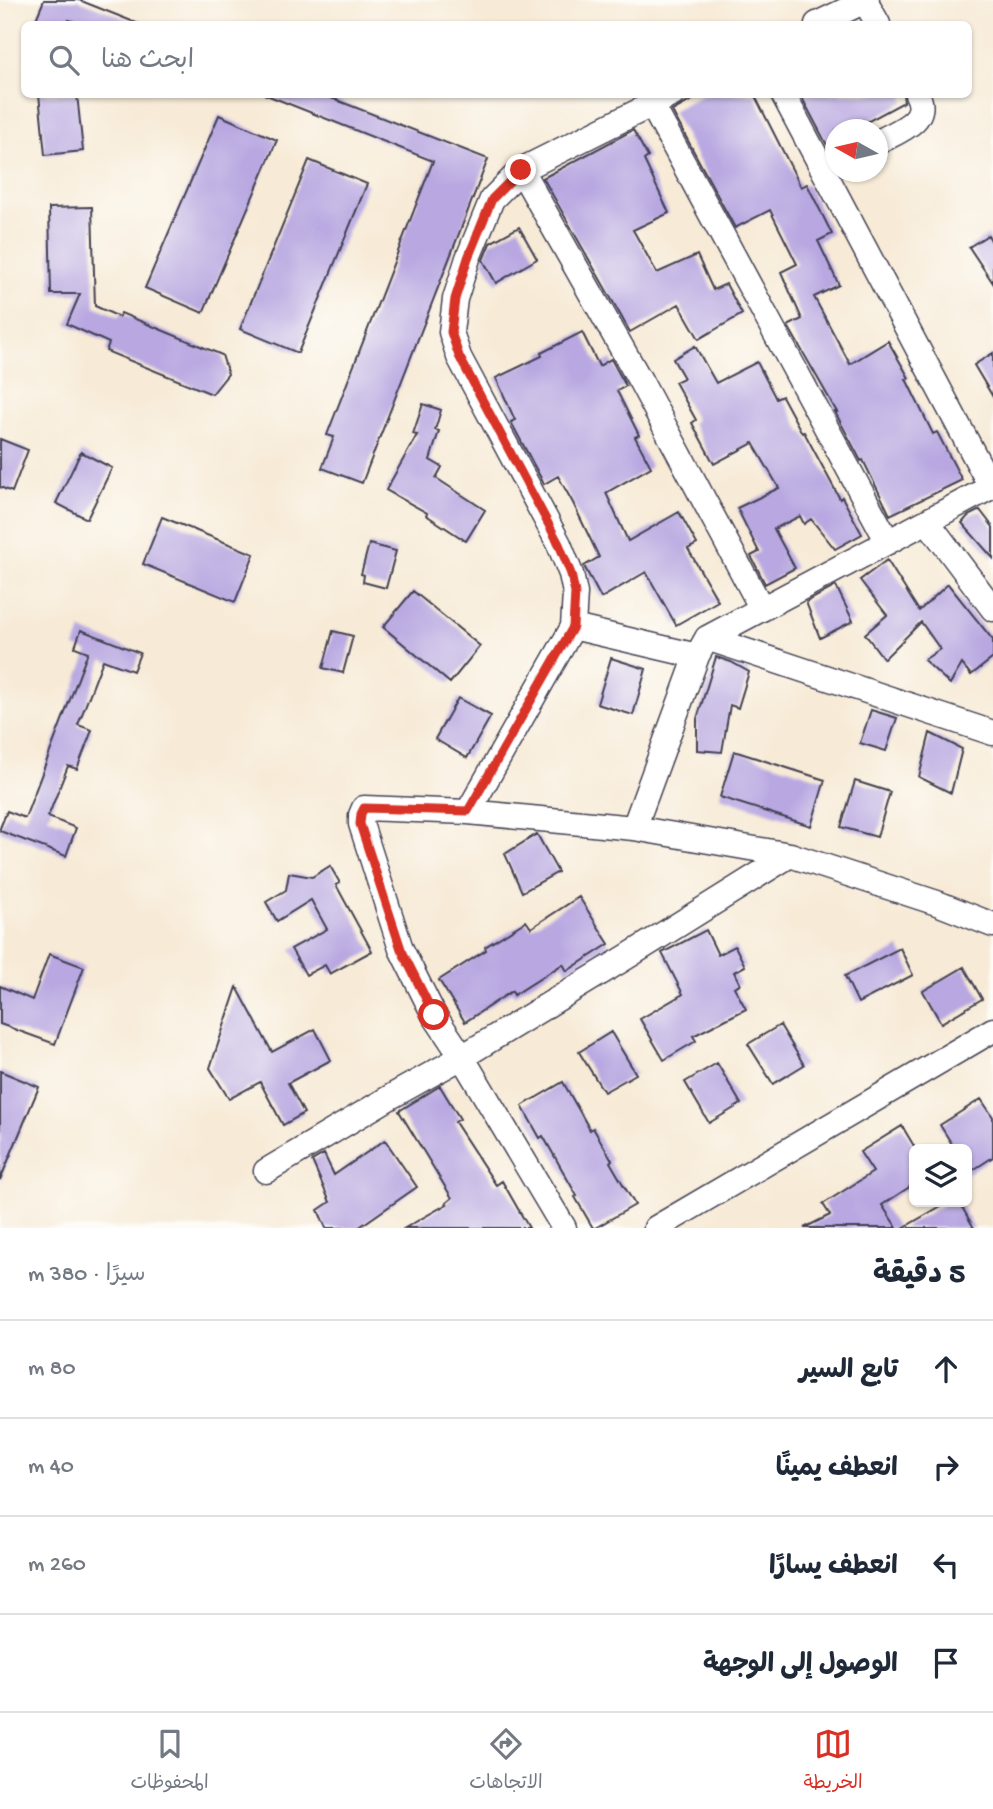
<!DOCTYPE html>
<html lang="ar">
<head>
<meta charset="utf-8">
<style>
	:root { --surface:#fff; --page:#f6f6f7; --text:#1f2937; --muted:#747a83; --line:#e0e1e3; --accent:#d93025 }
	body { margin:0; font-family:"Gochi Hand","Playpen Sans Arabic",sans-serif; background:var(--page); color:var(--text); direction:rtl }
	.controls { position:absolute; right:21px; bottom:21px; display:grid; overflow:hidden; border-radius:10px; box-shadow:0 2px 5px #0004 }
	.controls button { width:63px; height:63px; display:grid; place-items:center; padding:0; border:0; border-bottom:2px solid var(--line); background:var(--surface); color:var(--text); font:35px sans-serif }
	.compass { position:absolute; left:825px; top:119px; width:63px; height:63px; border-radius:50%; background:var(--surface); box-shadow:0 2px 5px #0004; rotate:278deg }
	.stop { position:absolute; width:21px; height:21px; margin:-16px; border:5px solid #d93025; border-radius:50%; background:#fff }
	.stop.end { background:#d93025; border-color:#fff; box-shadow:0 2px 7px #0008 }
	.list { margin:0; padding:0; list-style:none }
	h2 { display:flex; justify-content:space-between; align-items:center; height:91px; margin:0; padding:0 28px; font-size:30px }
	h2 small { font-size:23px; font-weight:400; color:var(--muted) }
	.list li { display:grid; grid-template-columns:46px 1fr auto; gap:21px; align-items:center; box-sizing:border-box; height:98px; padding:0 28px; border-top:2px solid var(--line) }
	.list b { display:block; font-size:26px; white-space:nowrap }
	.list em { font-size:23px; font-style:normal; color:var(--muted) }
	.icon { flex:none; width:38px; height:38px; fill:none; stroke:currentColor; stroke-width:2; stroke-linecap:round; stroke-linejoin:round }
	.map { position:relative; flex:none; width:993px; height:1228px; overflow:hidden; direction:ltr }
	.search { position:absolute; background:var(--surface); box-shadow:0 2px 5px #0004; left:21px; right:21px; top:21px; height:77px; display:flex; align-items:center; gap:18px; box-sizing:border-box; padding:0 24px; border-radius:10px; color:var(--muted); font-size:26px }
	.sheet { height:483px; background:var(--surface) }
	nav { display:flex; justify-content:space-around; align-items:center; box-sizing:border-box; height:98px; border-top:2px solid var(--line); background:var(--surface); font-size:19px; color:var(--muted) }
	nav a { display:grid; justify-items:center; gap:4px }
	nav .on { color:var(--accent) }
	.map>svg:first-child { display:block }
</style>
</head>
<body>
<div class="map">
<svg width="993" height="1228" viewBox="0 0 993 1228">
	<rect width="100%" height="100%" fill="#fdfcf7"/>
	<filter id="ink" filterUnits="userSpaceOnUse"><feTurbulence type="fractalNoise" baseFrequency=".0143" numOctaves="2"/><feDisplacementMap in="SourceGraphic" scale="14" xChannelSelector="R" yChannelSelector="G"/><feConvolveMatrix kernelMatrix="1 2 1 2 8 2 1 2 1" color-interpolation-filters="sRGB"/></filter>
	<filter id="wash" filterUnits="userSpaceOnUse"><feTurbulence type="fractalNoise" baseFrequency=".00686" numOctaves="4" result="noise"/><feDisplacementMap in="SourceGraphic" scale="28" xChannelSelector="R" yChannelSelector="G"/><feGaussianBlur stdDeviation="1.57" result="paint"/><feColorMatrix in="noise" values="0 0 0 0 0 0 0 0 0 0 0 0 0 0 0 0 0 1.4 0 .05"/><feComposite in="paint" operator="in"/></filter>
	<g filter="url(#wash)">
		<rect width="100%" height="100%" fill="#f7ead6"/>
		<g id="blocks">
			<path fill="#b8a7e1" d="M 44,0 L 79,0 L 139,24 L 82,24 L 69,20 L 67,24 L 34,24 Z
				M 39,94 L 77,94 L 83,151 L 45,155 Z
				M 264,94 L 321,94 L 488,159 L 362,483 L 322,468 L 334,437 L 327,435 L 433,161 Z
				M 703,94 L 754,94 L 801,187 L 807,184 L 832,234 L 818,241 L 839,285 L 814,297 L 850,364 L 888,341 L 909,378 L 906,379 L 933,434 L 937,432 L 962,480 L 890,515 L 863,460 L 861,461 L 835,412 L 837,412 L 788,326 L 802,319 L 781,272 L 797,264 L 770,210 L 735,228 L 672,111 Z
				M 800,94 L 903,94 L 904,102 L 852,130 L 836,130 L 836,143 L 828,147 Z
				M 219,115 L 277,140 L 203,313 L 145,288 Z
				M 633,130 L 648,157 L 644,160 L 669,213 L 633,230 L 657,273 L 697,255 L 713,290 L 726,284 L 742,314 L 699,339 L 679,304 L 630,332 L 543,178 Z
				M 309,160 L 367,184 L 298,353 L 240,329 Z
				M 92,207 L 95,306 L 119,317 L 121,313 L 222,355 L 228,374 L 212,394 L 106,351 L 109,343 L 67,324 L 80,294 L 51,294 L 49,208 Z
				M 519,227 L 537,259 L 496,283 L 483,260 L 490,243 Z
				M 988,235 L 993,244 L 993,283 L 969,247 Z
				M 582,332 L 599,366 L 611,359 L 626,386 L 617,391 L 639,435 L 635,437 L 651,467 L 606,493 L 628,541 L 679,512 L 697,544 L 688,549 L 718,601 L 676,625 L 646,572 L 601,598 L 584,566 L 599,557 L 573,503 L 558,476 L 544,484 L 511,422 L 515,420 L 496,378 L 542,356 L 541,353 Z
				M 695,346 L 716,383 L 757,362 L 776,399 L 782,396 L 802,433 L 804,432 L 840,499 L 842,497 L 862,534 L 835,549 L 811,519 L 804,524 L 800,516 L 774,529 L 795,568 L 765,584 L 751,556 L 759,552 L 737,508 L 779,488 L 753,443 L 714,464 L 692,423 L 696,420 L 675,382 L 684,378 L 673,359 Z
				M 993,353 L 993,397 L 974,365 Z
				M 423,404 L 441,410 L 435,430 L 439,431 L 430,460 L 442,467 L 436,478 L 485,510 L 466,541 L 426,515 L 427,513 L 386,490 L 417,435 L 413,434 Z
				M 0,439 L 28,450 L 12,492 L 0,487 Z
				M 81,452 L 112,468 L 87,519 L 56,503 Z
				M 980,510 L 993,527 L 993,558 L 962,523 L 968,516 Z
				M 162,517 L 254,554 L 235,602 L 143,564 Z
				M 369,544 L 396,551 L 386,588 L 363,582 L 364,575 L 361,574 Z
				M 887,560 L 919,611 L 948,584 L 993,640 L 993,658 L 971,675 L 962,664 L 950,684 L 924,660 L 940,649 L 921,622 L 884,659 L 865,634 L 887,615 L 860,580 Z
				M 836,586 L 853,621 L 820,638 L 806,602 Z
				M 413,591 L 480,646 L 450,683 L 383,627 Z
				M 81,630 L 140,653 L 133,671 L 103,660 L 78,725 L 92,730 L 77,769 L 68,766 L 48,817 L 76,828 L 66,856 L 0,831 L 0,828 L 7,811 L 25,818 L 88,652 L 75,647 Z
				M 333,631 L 353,636 L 343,673 L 323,668 Z
				M 716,657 L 731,662 L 749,672 L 738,708 L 730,705 L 722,752 L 697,750 L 697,719 Z
				M 611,658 L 646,669 L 633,715 L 597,704 Z
				M 458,698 L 491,716 L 467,758 L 435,739 Z
				M 871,710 L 897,718 L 886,751 L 860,743 Z
				M 930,733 L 962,749 L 951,793 L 919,777 Z
				M 734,751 L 825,780 L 811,826 L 720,797 Z
				M 855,781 L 890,792 L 877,837 L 841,827 Z
				M 537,834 L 558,872 L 522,892 L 505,854 Z
				M 330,866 L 340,883 L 336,885 L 372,951 L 330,974 L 325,965 L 306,975 L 291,949 L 327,929 L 311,900 L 277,921 L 266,902 L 286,890 L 289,873 L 312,877 Z
				M 579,897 L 609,944 L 567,971 L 563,964 L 514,995 L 512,991 L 465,1022 L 439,980 L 486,950 L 485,947 L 526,921 L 531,928 Z
				M 706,930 L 718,955 L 735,946 L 745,966 L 734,972 L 740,984 L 734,987 L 746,1009 L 693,1036 L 696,1041 L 664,1060 L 640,1019 L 683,994 L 662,953 Z
				M 900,948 L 913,975 L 858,1003 L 845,976 Z
				M 49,954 L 84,967 L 55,1044 L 0,1024 L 0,986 L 32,1000 Z
				M 964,967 L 982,999 L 941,1023 L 923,991 Z
				M 237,987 L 272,1052 L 315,1029 L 331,1060 L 288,1083 L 304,1113 L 283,1125 L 260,1082 L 229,1099 L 210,1068 Z
				M 780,1025 L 804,1065 L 773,1084 L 748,1044 Z
				M 611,1032 L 636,1074 L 604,1092 L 579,1052 Z
				M 717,1063 L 741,1104 L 709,1123 L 685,1082 Z
				M 0,1071 L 39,1087 L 0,1180 Z
				M 563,1082 L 590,1130 L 593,1128 L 612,1160 L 610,1162 L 635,1205 L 595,1228 L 593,1228 L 575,1197 L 577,1196 L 543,1136 L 540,1138 L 522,1106 Z
				M 440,1086 L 460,1119 L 455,1122 L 496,1185 L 502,1181 L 529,1228 L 405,1228 L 447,1204 L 446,1203 L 452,1198 L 399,1111 Z
				M 981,1099 L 993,1117 L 993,1157 L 967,1174 L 967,1149 L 955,1149 L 940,1125 Z
				M 902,1126 L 914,1146 L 914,1184 L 882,1205 L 897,1228 L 804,1228 L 830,1215 L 823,1204 L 873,1172 L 860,1152 Z
				M 385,1140 L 417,1187 L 358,1228 L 326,1228 L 318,1210 L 330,1202 L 312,1161 L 324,1154 L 334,1175 Z
				M 948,1202 L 959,1202 L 974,1228 L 903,1228 Z"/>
		</g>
	</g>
	<g filter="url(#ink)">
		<use href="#blocks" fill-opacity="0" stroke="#424052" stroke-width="2"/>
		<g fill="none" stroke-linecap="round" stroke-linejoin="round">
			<g stroke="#424052" stroke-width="27">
				<path id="minor" d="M 865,1 L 878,24
					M 817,24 L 867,0
					M 783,94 L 991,487
					M 652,105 L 888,542
					M 878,142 C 896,132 932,121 917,94
					M 521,170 L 641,382 L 762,609
					M 927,521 L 993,609
					M 573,627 L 697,656
					M 707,638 L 993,733
					M 468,812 L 573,627 L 575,593 L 571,574 L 559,544 L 459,357 L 451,332 L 455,299 L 468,258 L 492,199 L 521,170 L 673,94
					M 634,828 L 697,656 L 707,638 L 993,486
					M 266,1171 L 392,1096 L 462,1057 L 625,958 L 790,855
					M 564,1228 L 462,1057 L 434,1015 L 401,949 L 361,824 L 361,815 L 364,808 L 468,812 L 634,828 L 790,855 L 937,903 L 993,925
					M 656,1228 L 993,1030"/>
			</g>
			<use href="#minor" stroke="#fff" stroke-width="24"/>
		</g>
	</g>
	<g fill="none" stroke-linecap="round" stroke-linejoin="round" filter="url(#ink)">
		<path stroke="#d93025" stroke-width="9" d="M 434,1015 L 401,949 L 360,824 L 361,814 L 364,808 L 468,811 L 573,627 L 575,593 L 571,574 L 559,544 L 459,356 L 451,332 L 455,299 L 468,258 L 492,199 L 521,170"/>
	</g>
</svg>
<div class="controls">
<button><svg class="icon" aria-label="layers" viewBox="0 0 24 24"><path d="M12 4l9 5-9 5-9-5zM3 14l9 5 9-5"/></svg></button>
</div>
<svg class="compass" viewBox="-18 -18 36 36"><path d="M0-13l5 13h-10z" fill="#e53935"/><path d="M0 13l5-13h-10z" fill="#747a83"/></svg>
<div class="stop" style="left:434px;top:1015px"></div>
<div class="stop end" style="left:521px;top:170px"></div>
<div class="search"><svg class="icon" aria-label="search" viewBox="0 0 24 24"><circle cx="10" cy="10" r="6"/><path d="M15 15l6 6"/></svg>ابحث هنا</div>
</div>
<section class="sheet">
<h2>5 دقيقة<small>سيرًا · 380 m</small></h2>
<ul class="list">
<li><svg class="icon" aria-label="ahead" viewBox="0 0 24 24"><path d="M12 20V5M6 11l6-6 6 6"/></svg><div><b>تابع السير</b></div><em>80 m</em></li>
<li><svg class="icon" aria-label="right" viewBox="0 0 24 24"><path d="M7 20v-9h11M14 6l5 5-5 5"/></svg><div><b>انعطف يمينًا</b></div><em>40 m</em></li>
<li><svg class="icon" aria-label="left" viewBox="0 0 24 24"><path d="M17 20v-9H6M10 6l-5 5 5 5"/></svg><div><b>انعطف يسارًا</b></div><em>260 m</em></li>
<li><svg class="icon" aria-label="arrive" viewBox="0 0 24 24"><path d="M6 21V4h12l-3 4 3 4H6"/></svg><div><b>الوصول إلى الوجهة</b></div></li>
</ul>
</section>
<nav>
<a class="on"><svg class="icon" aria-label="map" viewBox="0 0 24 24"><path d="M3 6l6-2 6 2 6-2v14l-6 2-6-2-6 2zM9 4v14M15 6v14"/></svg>الخريطة</a>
<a><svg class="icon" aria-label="directions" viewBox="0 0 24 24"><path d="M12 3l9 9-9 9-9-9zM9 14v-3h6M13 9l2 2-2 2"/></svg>الاتجاهات</a>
<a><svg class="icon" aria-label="saved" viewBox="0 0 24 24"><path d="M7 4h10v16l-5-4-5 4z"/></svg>المحفوظات</a>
</nav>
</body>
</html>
